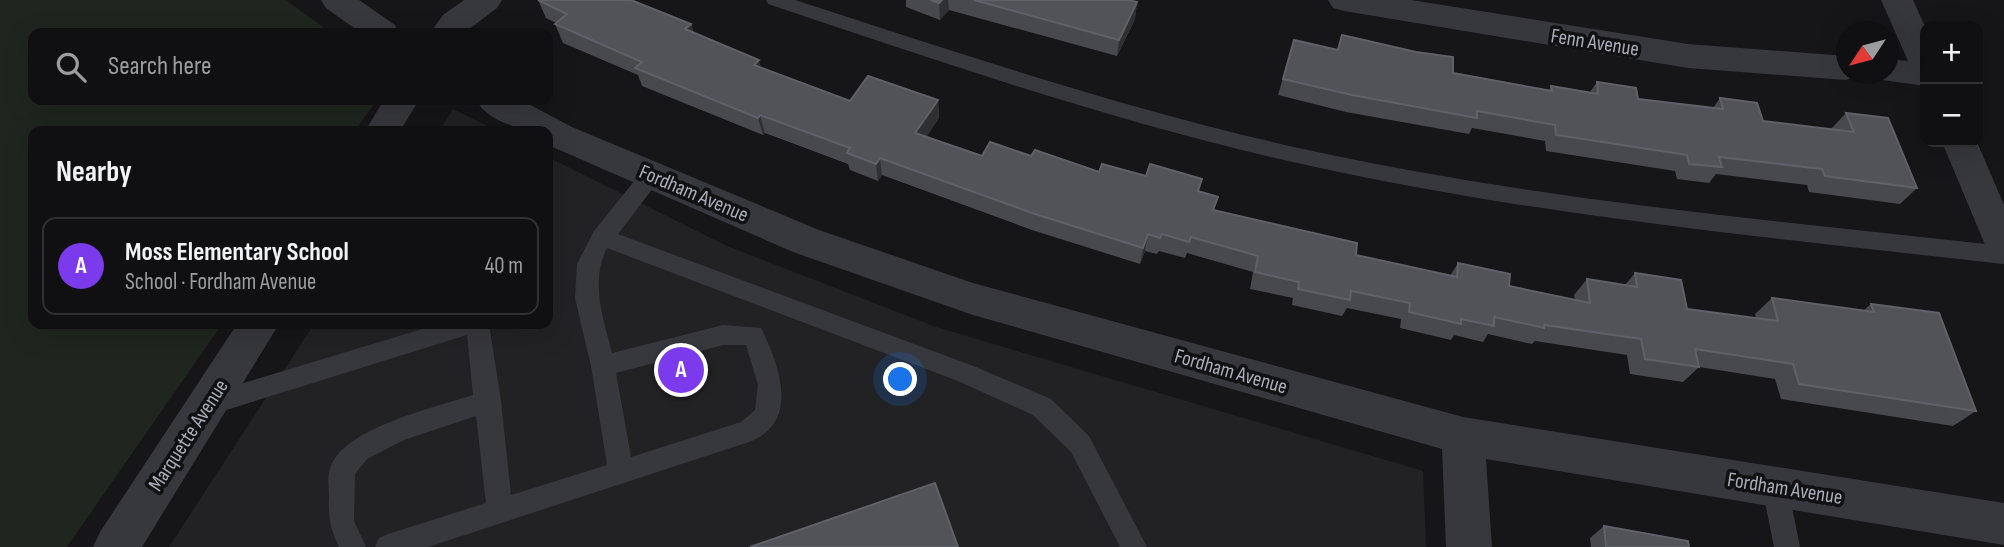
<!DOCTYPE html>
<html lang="en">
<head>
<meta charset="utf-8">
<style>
	:root { --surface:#101012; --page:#19191b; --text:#f1f3f6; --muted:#9c9d9f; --line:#303032; --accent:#7c3aed }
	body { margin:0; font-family:"Sofia Sans Condensed",sans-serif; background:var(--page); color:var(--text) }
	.controls { position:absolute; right:21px; top:21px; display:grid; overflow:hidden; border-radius:14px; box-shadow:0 7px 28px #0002 }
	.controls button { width:63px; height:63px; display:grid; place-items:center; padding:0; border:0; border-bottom:2px solid var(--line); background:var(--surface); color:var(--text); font:35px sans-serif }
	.compass { position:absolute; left:1836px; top:21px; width:63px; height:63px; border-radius:50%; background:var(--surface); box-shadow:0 7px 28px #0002; rotate:234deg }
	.you { position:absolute; left:901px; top:380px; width:24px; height:24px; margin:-18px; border:5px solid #fff; border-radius:50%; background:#1a73e8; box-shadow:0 0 0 10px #1a73e833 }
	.badge { display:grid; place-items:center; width:46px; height:46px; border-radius:50%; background:var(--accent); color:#fff; font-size:23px; font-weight:700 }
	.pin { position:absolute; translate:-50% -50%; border:4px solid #fff; box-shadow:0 2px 7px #0006 }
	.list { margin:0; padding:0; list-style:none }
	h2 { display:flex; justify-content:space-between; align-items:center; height:91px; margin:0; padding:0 28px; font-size:30px }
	h2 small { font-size:23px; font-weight:400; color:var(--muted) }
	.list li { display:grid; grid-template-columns:46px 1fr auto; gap:21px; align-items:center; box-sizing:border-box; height:98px; margin:0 14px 14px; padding:0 14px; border:2px solid var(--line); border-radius:14px }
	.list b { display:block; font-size:26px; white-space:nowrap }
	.list p { margin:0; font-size:23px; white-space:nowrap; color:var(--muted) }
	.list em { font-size:23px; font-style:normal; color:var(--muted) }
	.icon { flex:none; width:38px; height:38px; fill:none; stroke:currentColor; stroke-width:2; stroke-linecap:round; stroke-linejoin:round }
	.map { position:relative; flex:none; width:2004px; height:547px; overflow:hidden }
	.search { position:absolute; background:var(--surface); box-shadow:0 7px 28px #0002; left:28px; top:28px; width:525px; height:77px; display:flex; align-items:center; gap:18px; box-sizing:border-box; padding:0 24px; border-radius:14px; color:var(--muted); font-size:26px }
	.panel { position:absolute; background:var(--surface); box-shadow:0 7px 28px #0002; left:28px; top:126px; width:525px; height:203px; border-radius:14px }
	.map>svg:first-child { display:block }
</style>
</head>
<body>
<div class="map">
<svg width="2004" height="547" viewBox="0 0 2004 547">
	<rect width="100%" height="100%" fill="#161618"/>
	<path fill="#222225" d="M 453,109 L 497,131 L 439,131 Z
		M 548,157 L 727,246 L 936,327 L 1423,471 L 1426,547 L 169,547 L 314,324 L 548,324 Z"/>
	<path fill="#1e261f" d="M 0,0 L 286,0 L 331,33 L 33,33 L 33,100 L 377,100 L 355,131 L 33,131 L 33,324 L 222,324 L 67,547 L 0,547 Z"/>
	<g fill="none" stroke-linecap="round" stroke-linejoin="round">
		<path fill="#37383d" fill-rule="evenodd" d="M 766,0 L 795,0 C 965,55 1134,112 1308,150 C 1537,200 1771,220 2004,246 L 2004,264 C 1772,238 1539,216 1311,166 C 1127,126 947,64 768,4 Z
			M 652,167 L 660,169 L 663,175 L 618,234 L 976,367 L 1051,399 L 1089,436 L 1147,547 L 1120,547 L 1071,452 L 1033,415 L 958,381 L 607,248 C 590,282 603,318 612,353 L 723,325 L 761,328 C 779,364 801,423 749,442 L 428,547 L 375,547 L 379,538 L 388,534 L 486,503 L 476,416 L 404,440 L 367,459 L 355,474 L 354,521 L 366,547 L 339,547 C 330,528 328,516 329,496 C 329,487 327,477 330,469 C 341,428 437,407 473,395 L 467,335 L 207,416 L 198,413 L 195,405 L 198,397 L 207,394 L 439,324 L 489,324 L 501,401 L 511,495 L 607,465 L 591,366 L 575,298 L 577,264 L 594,231 L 644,169 ZM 723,345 L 746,345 L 758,385 L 755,410 L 741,422 L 631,457 L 616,373 Z
			M 1775,475 L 1784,478 L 1788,487 L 1800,547 L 1774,547 L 1762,487 L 1766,478 Z"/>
		<path fill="#37383d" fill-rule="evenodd" d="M 321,0 L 359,0 L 395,25 L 399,33 L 361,33 L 326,8 Z
			M 464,0 L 502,0 L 497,8 L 464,33 L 430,33 L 443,15 Z
			M 1328,0 L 1411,0 L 1688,44 L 1846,56 L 1846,74 L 1859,74 L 1846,80 L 1688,68 L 1344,11 L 1333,8 Z
			M 1881,0 L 1913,0 L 1925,27 L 1925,86 L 1876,79 L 1873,74 L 1888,74 L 1888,59 L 1908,61 Z
			M 384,100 L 419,100 L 400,131 L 365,131 Z
			M 476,100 L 521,100 L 572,127 L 819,230 L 973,283 L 1463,417 L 2004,503 L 2004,545 L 1486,459 L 1492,547 L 1446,547 L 1442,449 L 973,315 L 793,252 L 548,145 L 548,131 C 523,131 489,123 476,100 Z
			M 1942,142 L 1977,142 L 2004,205 L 2004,263 L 1991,259 Z
			M 237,324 L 279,324 L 142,547 L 93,547 L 100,532 Z"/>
	</g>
	<path fill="#47494d" d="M 538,0 L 691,24 L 694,33 L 761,67 L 850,101 L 938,100 L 939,118 L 926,137 L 982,156 L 1031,156 L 1099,172 L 1199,192 L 1218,197 L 1214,211 L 1356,255 L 1450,276 L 1458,263 L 1509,286 L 1575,300 L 1574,295 L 1587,279 L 1625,285 L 1635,273 L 1687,309 L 1756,318 L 1755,314 L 1772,298 L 1864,310 L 1871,304 L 1976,411 L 1953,426 L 1781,399 L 1775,379 L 1699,367 L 1683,382 L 1630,374 L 1627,355 L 1535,341 L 1532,344 L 1488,334 L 1483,342 L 1454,335 L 1451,340 L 1400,328 L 1401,319 L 1347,308 L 1342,316 L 1292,305 L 1293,298 L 1250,289 L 1253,272 L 1187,253 L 1185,258 L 1159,251 L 1157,254 L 1145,251 L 1140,264 L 1032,230 L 882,175 L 878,181 L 850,170 L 848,164 L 765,133 L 763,135 L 642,86 L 638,75 L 563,43 L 555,24 L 556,23 L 546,18 Z
		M 906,0 L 1128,0 L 1137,2 L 1135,19 L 1117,56 L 949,10 L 940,20 L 906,7 Z
		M 1342,35 L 1453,73 L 1549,91 L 1551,86 L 1590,92 L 1597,82 L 1638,99 L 1713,108 L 1720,98 L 1763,121 L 1831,129 L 1846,113 L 1917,188 L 1900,204 L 1809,192 L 1807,185 L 1716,174 L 1709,183 L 1677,179 L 1675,171 L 1546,151 L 1545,141 L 1472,128 L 1469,134 L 1346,112 L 1278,95 L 1294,40 L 1337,50 Z
		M 1604,526 L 1689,547 L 1591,547 L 1590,538 Z"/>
	<path fill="#2f3033" d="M 942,0 L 948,0 L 949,10 L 940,20 L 939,3 Z
		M 1137,2 L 1135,19 L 1117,56 L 1119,40 Z
		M 691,24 L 697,42 L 685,29 Z
		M 759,60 L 763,78 L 754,65 Z
		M 938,100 L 939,118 L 917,151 L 915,133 Z
		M 760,115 L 765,133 L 763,135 L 758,118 Z
		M 880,158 L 882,175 L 878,181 L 876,164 Z
		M 1148,234 L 1145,251 L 1140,264 L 1143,248 Z"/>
	<path fill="#525359" stroke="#5f6168" stroke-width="2" d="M 538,0 L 631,0 L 691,24 L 685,29 L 759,60 L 754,65 L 850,101 L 868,76 L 938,100 L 915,133 L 982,156 L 990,142 L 1031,156 L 1035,150 L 1099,172 L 1102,164 L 1146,176 L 1150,164 L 1202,179 L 1198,191 L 1218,197 L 1213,210 L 1357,243 L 1356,255 L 1457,277 L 1458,263 L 1510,274 L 1509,286 L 1590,303 L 1587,279 L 1637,287 L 1635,273 L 1681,280 L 1687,309 L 1778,321 L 1772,298 L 1874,312 L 1871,304 L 1939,313 L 1976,411 L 1799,384 L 1793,364 L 1695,349 L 1699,367 L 1645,359 L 1641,339 L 1544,325 L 1544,328 L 1494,317 L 1494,326 L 1461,319 L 1461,324 L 1409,312 L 1410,303 L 1351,291 L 1350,300 L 1298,289 L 1299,282 L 1255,272 L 1258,256 L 1191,237 L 1189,242 L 1162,234 L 1160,238 L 1148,234 L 1143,248 L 1032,213 L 880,158 L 876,164 L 847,153 L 850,148 L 760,115 L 758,118 L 635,68 L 642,62 L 555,24 L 567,14 Z
		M 931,0 L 942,0 L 939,3 Z
		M 974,0 L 1128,0 L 1137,2 L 1119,40 Z
		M 1342,35 L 1416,52 L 1453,57 L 1453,73 L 1552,91 L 1551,86 L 1598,94 L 1597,82 L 1636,88 L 1638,99 L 1723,109 L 1720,98 L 1757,103 L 1763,121 L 1854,132 L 1846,113 L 1888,118 L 1917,188 L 1825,176 L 1822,169 L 1719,157 L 1722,167 L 1689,164 L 1687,155 L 1556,135 L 1555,125 L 1477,111 L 1477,118 L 1352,95 L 1283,79 L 1294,40 L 1338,50 Z
		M 935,483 L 958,547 L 750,547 Z
		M 1604,526 L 1688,541 L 1689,547 L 1606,547 Z"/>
	<g text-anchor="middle" stroke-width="7" stroke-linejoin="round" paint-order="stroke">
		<g font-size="21" fill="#a8adb8" stroke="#111113">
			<text transform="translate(1595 42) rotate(9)" y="7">Fenn Avenue</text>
			<text transform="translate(694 193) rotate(23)" y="7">Fordham Avenue</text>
			<text transform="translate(1231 371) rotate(16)" y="7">Fordham Avenue</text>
			<text transform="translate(188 435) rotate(-57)" y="7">Marquette Avenue</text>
			<text transform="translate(1785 488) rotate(9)" y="7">Fordham Avenue</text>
		</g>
	</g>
</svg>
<div class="controls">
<button>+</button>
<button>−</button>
</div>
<svg class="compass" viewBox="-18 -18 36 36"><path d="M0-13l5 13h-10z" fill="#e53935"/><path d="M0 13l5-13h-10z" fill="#9c9d9f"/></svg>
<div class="you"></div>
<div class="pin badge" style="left:681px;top:370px">A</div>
<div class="search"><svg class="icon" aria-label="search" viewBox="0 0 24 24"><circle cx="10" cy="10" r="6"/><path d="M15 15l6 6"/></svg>Search here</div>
<section class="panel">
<h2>Nearby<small></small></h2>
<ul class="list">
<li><span class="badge">A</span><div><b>Moss Elementary School</b><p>School · Fordham Avenue</p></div><em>40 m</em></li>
</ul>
</section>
</div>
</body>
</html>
